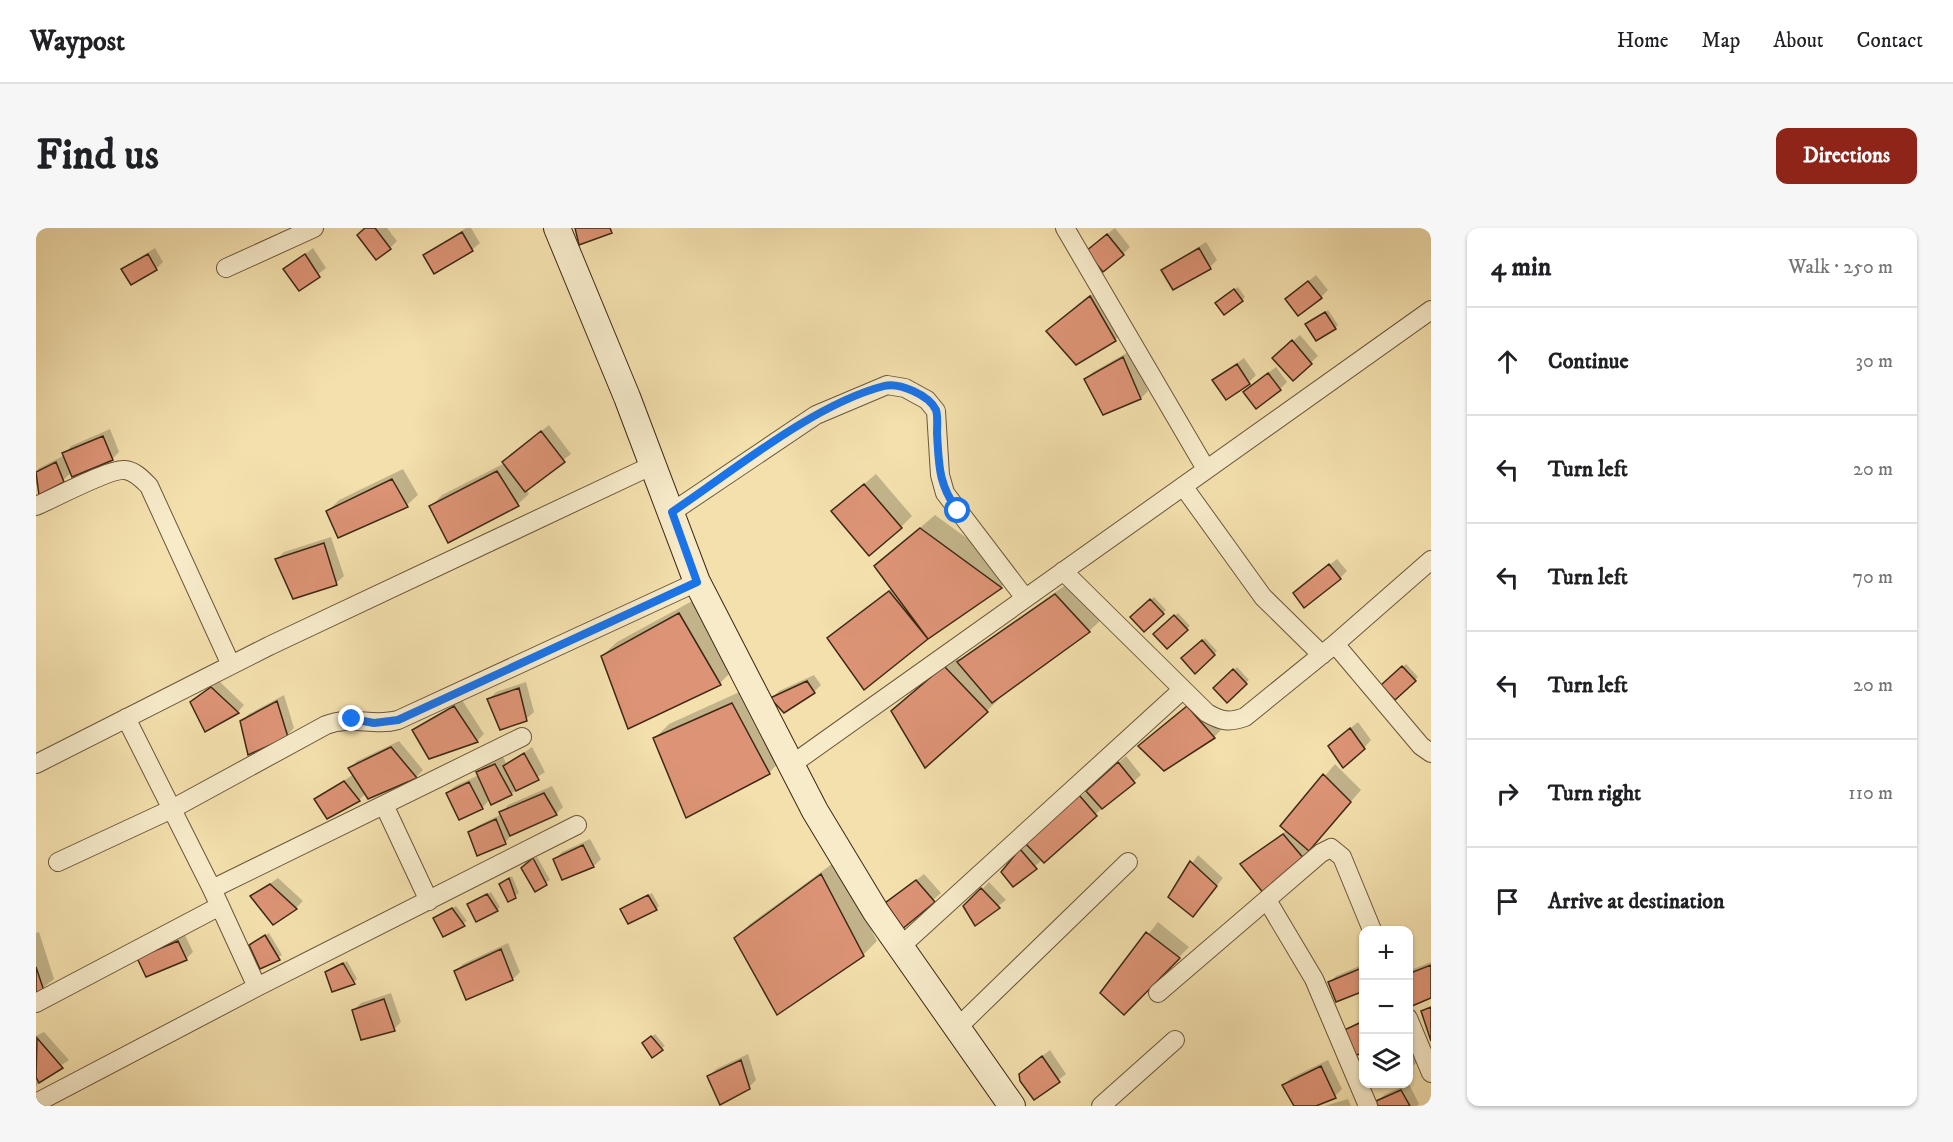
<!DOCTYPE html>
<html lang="en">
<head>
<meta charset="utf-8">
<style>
	:root { --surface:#fff; --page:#f6f6f6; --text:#202124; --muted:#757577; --line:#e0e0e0; --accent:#8f2418 }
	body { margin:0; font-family:"IM FELL DW Pica",serif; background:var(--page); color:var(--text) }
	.controls { position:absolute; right:18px; bottom:18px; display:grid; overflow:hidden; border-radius:12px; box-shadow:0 2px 4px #0004 }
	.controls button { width:54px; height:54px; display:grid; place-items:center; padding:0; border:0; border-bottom:2px solid var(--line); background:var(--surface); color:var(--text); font:30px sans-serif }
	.stop { position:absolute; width:18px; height:18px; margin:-14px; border:4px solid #1a73e8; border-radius:50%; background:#fff }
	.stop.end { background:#1a73e8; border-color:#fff; box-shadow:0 2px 6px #0008 }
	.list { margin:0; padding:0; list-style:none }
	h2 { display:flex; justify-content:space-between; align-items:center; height:78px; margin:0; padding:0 24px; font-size:26px }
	h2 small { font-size:20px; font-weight:400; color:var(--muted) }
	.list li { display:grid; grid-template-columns:39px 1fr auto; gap:18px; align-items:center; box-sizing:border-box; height:108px; padding:0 24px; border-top:2px solid var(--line) }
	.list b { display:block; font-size:22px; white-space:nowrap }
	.list em { font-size:20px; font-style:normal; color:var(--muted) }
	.icon { flex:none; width:33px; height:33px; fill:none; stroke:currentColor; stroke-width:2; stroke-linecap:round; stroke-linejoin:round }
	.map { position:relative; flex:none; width:1395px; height:878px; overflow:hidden; border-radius:12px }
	header { display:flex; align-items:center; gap:36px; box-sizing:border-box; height:84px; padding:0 30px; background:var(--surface); border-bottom:2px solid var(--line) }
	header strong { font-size:28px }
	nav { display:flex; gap:33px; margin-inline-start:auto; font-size:21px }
	.intro { display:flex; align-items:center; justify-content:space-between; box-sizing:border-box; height:144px; padding:0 36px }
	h1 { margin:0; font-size:42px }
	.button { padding:15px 27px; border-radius:12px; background:var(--accent); color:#fff; font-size:21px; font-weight:700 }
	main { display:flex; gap:36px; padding:0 36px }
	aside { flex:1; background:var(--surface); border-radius:12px; box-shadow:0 2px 4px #0004 }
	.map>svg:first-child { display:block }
</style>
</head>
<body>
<header>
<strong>Waypost</strong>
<nav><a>Home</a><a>Map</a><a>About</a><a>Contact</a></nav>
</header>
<div class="intro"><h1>Find us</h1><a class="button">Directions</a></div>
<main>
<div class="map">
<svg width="1395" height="878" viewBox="0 0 1395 878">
	<rect width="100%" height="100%" fill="#f3e0ad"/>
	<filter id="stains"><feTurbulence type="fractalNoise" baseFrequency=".00333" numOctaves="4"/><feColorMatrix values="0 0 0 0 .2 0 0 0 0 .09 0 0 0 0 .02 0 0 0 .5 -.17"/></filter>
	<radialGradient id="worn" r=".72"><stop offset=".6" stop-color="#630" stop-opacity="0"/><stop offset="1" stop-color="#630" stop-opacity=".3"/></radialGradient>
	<path fill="#0003" d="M 330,0 L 351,0 L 361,13 L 354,20 Z
		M 430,0 L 435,0 L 444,15 L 436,22 L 389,27 Z
		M 1079,0 L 1094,19 L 1087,26 L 1059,16 Z
		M 1170,14 L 1181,32 L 1174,39 L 1127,42 Z
		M 119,20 L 127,34 L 120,41 L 86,41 Z
		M 277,20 L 290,40 L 263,61 L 249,42 Z
		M 1280,47 L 1292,62 L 1285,69 L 1251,71 Z
		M 1066,58 L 1090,101 L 1079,112 L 1012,104 Z
		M 1202,59 L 1209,69 L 1206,72 L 1184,72 Z
		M 1292,82 L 1302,97 L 1299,100 L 1274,93 Z
		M 1264,107 L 1282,128 L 1257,151 L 1245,123 Z
		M 1094,123 L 1112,163 L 1105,170 L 1068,185 L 1050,151 L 1057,144 Z
		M 1208,130 L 1220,147 L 1213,154 L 1178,152 Z
		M 1240,139 L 1251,154 L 1244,161 L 1216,157 Z
		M 513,197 L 535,226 L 490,261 L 493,266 L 482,276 L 413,313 L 395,278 L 406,267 L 469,235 L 475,227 Z
		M 74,201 L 83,224 L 76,231 L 36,244 L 27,252 L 3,264 L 0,256 L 0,244 L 3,240 L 29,227 L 35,218 Z
		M 367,241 L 382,267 L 371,277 L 292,283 L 303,272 Z
		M 840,246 L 876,288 L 865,299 L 808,273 Z
		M 899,287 L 979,345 L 965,359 L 891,410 L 793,411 L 856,360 L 840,338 Z
		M 295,309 L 308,348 L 300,355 L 241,331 L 248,324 Z
		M 1301,331 L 1311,343 L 1304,350 L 1266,359 Z
		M 1031,356 L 1064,393 L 1053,403 L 960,471 L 962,472 L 951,483 L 857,484 L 920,428 L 925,433 L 934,424 Z
		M 1118,369 L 1130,382 L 1108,402 L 1096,389 Z
		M 658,372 L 698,441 L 684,455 L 593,499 L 566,428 L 581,414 Z
		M 1142,385 L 1154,398 L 1131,419 L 1120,406 Z
		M 1169,410 L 1181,423 L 1159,443 L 1147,430 Z
		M 1370,436 L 1382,449 L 1359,470 L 1347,457 Z
		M 1201,439 L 1213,452 L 1191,473 L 1179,460 Z
		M 778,447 L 785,457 L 778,464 L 736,470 L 743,463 Z
		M 183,453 L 208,477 L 202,484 L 156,474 Z
		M 490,454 L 498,484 L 490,491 L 453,471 L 460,464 Z
		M 710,461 L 747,530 L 733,545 L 619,510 L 633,496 Z
		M 248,467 L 258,500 L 251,507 L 206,493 L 213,486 Z
		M 1162,469 L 1189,498 L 1178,509 L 1104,518 Z
		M 426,472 L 448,506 L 441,513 L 378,503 L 385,496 Z
		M 1322,494 L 1335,512 L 1328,520 L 1301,511 Z
		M 363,513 L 387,542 L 380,549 L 333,569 L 330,565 L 323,572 L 292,589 L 280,571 L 318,546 L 314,540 L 321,533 Z
		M 496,519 L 509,544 L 475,566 L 456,575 L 454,571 L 446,580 L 411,565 L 419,558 L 443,547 L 442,544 L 449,537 L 467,529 L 471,537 Z
		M 1090,528 L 1105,547 L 977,657 L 967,644 L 985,622 Z
		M 1299,536 L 1325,562 L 1273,621 L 1275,624 L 1268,631 L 1206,636 L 1251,602 L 1246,598 Z
		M 516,558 L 527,579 L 520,586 L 476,606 L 469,615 L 434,605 L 441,598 L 466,586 L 472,577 Z
		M 554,611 L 565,631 L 558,638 L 526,650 L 519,632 L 526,624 Z
		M 1162,627 L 1187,650 L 1163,680 L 1134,668 Z
		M 501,629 L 514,652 L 499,662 L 490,637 Z
		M 800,633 L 841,713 L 827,727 L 700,710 L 714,696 Z
		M 888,646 L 905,665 L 865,700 L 847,678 Z
		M 476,648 L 483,665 L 473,672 L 465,656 Z
		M 242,650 L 267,673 L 260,680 L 216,668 Z
		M 953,654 L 970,672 L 939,696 L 929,679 Z
		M 455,664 L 464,679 L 461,682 L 433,676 Z
		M 616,665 L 623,678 L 620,681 L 586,681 Z
		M 420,678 L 431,693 L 408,707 L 399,690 Z
		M 1122,694 L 1153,719 L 1088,785 L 1066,765 Z
		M 3,704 L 18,751 L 0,765 L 0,705 Z
		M 233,705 L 246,727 L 224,739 L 218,714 Z
		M 149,707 L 157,724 L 150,731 L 110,723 Z
		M 472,715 L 484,744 L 477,751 L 420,743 L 427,736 Z
		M 311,733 L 321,751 L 318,754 L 291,744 Z
		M 1395,734 L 1395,768 L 1372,767 L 1372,743 Z
		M 1328,736 L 1328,761 L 1293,755 L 1300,748 Z
		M 355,765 L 365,794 L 358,801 L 318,782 L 325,775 Z
		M 1328,790 L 1328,823 L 1310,802 Z
		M 8,804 L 33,832 L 4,852 L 0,859 L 0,808 Z
		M 619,806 L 629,818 L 616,827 L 611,812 Z
		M 1375,814 L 1386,831 L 1372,841 L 1372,815 Z
		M 1014,822 L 1030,846 L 999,870 L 992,839 Z
		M 712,826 L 720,852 L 713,859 L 673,848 L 680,841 Z
		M 1292,832 L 1306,861 L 1299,868 L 1277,878 L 1260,878 L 1248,857 L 1255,850 Z
		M 1373,856 L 1383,876 L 1381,878 L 1343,878 L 1342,873 L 1349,866 Z
		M 1312,871 L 1315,878 L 1289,878 Z"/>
	<path fill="#dd9476" stroke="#3e2813" stroke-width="1.5" d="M 329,0 L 339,0 L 355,21 L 340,32 L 321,7 Z
		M 539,0 L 574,0 L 576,5 L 543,17 Z
		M 426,4 L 437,23 L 398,46 L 387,27 Z
		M 1071,6 L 1088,27 L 1067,44 L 1050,23 Z
		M 1163,20 L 1175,41 L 1137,62 L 1125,42 Z
		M 112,26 L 121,42 L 95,57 L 85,41 Z
		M 269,26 L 284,49 L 263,63 L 247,41 Z
		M 1272,53 L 1286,70 L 1262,88 L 1249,71 Z
		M 1198,61 L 1207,73 L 1188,87 L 1179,75 Z
		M 1054,68 L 1080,113 L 1040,137 L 1010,103 Z
		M 1289,84 L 1300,101 L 1280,113 L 1269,96 Z
		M 1256,112 L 1276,136 L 1257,153 L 1236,130 Z
		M 1087,129 L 1105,171 L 1067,187 L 1048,151 Z
		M 1201,136 L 1214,156 L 1190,172 L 1176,152 Z
		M 1232,145 L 1245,162 L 1220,181 L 1207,164 Z
		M 505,203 L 529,234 L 489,264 L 466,234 Z
		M 67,208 L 77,232 L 36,249 L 26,225 Z
		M 20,234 L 28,254 L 3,267 L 0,244 Z
		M 461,243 L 483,278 L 412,315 L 393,278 Z
		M 356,251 L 372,279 L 302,310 L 290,283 Z
		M 828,256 L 866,300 L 833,328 L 795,283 Z
		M 884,300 L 966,360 L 892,411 L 838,338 Z
		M 288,315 L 301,357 L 257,371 L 239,331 Z
		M 1293,336 L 1305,351 L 1268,380 L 1257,365 Z
		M 853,363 L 892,411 L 828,462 L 791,410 Z
		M 1019,366 L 1054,404 L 956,475 L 921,434 Z
		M 1114,371 L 1128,386 L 1108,404 L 1094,389 Z
		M 643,385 L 685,457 L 592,501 L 565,428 Z
		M 1138,387 L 1152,402 L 1131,421 L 1117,406 Z
		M 1166,412 L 1179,427 L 1159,446 L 1145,430 Z
		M 908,438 L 952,484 L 889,540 L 855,483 Z
		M 1366,438 L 1380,453 L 1359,472 L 1345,457 Z
		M 1197,441 L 1211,456 L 1191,475 L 1177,460 Z
		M 771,453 L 779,465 L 748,485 L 734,470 Z
		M 175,459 L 203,485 L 169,504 L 154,474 Z
		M 483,460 L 491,493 L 464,502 L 451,471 Z
		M 241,473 L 252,509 L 212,527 L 204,493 Z
		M 696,475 L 734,546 L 650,590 L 617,510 Z
		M 418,478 L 442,514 L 393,531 L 376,502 Z
		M 1151,478 L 1179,510 L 1128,543 L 1102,518 Z
		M 1314,500 L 1329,521 L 1307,540 L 1292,518 Z
		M 355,519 L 381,550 L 332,571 L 312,540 Z
		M 488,525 L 503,552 L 480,563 L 467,538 Z
		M 1082,534 L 1099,555 L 1066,581 L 1050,563 Z
		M 459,536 L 476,567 L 455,577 L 440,544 Z
		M 1287,546 L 1315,574 L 1273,623 L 1244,598 Z
		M 308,553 L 324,573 L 291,591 L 278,571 Z
		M 433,554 L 447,581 L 423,592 L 410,565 Z
		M 508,565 L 521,587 L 474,608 L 463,584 Z
		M 1043,567 L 1061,588 L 1008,635 L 989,615 Z
		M 460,591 L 470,616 L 441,628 L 432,604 Z
		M 1247,606 L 1269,632 L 1228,666 L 1204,636 Z
		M 547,617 L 558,639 L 526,652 L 517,631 Z
		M 984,621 L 1001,641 L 977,659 L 965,644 Z
		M 497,630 L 511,657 L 499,664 L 485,640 Z
		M 1154,633 L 1181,658 L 1157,689 L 1132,669 Z
		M 785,646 L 828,728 L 741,787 L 698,710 Z
		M 473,650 L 480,670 L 472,674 L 463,656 Z
		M 880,652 L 899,674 L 865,702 L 845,678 Z
		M 234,656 L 261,681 L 237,697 L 214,668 Z
		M 945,660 L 964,680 L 939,698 L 927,678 Z
		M 451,666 L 462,683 L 440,694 L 431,676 Z
		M 612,667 L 621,682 L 592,696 L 584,681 Z
		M 416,680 L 429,698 L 407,709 L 397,690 Z
		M 1110,704 L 1144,730 L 1088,787 L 1064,765 Z
		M 229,707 L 244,732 L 224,741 L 213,717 Z
		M 142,713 L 151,732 L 110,749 L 101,730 Z
		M 465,721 L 477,752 L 430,772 L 418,743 Z
		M 307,735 L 319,756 L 296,764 L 289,744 Z
		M 1395,737 L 1395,770 L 1376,778 L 1372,771 L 1372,746 Z
		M 0,739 L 8,763 L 0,767 Z
		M 1328,739 L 1328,763 L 1300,774 L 1292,754 Z
		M 348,771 L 359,803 L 325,812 L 316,782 Z
		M 1395,779 L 1395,813 L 1385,783 Z
		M 1328,793 L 1328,825 L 1320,827 L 1308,802 Z
		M 615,808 L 627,822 L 616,830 L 606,815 Z
		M 1,810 L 27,840 L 3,855 L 0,849 Z
		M 1006,828 L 1024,854 L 998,872 L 984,853 L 983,846 Z
		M 705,832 L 714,861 L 684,877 L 671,848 Z
		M 1285,838 L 1300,870 L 1280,878 L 1258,878 L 1246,857 Z
		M 1365,862 L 1374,878 L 1342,878 L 1340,873 Z"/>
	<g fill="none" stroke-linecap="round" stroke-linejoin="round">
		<g stroke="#6b563a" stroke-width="20">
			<path id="minor" d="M 1029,0 L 1170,241
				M 190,40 L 278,0
				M 1147,258 L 1227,369 L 1286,427
				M 0,278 C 17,271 74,240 89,242 C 99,243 106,251 113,258 L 195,437
				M 636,284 L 780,187 L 851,157 L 869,160 L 891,172 L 900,183 L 904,247 L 909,265 L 989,370
				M 1027,343 L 1171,485 C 1185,493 1193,495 1209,489 L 1299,416 L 1395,332
				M 1299,416 L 1385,518 L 1395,525
				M 90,490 L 176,661 L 221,759
				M 0,536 L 233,418 L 617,237
				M 755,537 L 1395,82
				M 349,579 L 393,673
				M 22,634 L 136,581 L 290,497 C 315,487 337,499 362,492 L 661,354
				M 176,661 L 486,509
				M 1231,672 L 1278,751 L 1332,878
				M 864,719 L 1146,462
				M 1122,765 L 1285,625 L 1295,620 L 1306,629 L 1336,702
				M 0,775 L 184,678
				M 1372,790 L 1395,845
				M 921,800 L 1092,634
				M 0,875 L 221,759 L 541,597
				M 1065,878 L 1139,812"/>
		</g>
		<g stroke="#3e2813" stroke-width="28">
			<path id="secondary" d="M 521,0 L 591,169 L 661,354 L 779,583 L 840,684 L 976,878"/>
		</g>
		<use href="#minor" stroke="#f7ebca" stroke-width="18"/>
		<use href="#secondary" stroke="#f7ebca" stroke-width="26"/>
	</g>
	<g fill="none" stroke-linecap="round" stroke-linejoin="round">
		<path stroke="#1a73e8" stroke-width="8" d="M 316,491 L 338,495 L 362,492 L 661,354 L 636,284 C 697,243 778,176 848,158 C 863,154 893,167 900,182 C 902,188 901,199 901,205 C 903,237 902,256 922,283"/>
	</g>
	<rect width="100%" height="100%" filter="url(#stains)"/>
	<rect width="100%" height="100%" fill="url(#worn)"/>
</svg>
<div class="controls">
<button>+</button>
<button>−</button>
<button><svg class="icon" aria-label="layers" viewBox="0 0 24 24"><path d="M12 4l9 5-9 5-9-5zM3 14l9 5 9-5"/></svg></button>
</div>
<div class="stop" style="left:922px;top:283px"></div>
<div class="stop end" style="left:316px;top:491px"></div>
</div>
<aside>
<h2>4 min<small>Walk · 250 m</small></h2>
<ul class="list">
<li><svg class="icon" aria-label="ahead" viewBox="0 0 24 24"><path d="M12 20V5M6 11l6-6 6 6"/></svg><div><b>Continue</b></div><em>30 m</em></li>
<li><svg class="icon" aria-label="left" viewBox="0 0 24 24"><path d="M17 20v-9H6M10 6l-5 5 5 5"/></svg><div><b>Turn left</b></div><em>20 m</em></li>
<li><svg class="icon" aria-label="left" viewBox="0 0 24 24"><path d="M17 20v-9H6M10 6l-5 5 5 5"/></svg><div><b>Turn left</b></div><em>70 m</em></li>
<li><svg class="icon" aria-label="left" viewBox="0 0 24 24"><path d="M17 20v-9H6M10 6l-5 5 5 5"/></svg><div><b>Turn left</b></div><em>20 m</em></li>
<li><svg class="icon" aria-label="right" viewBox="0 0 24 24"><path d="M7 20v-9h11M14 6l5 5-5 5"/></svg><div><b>Turn right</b></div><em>110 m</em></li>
<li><svg class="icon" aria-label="arrive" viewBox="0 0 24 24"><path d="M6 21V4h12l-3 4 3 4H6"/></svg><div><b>Arrive at destination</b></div></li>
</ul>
</aside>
</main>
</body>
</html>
